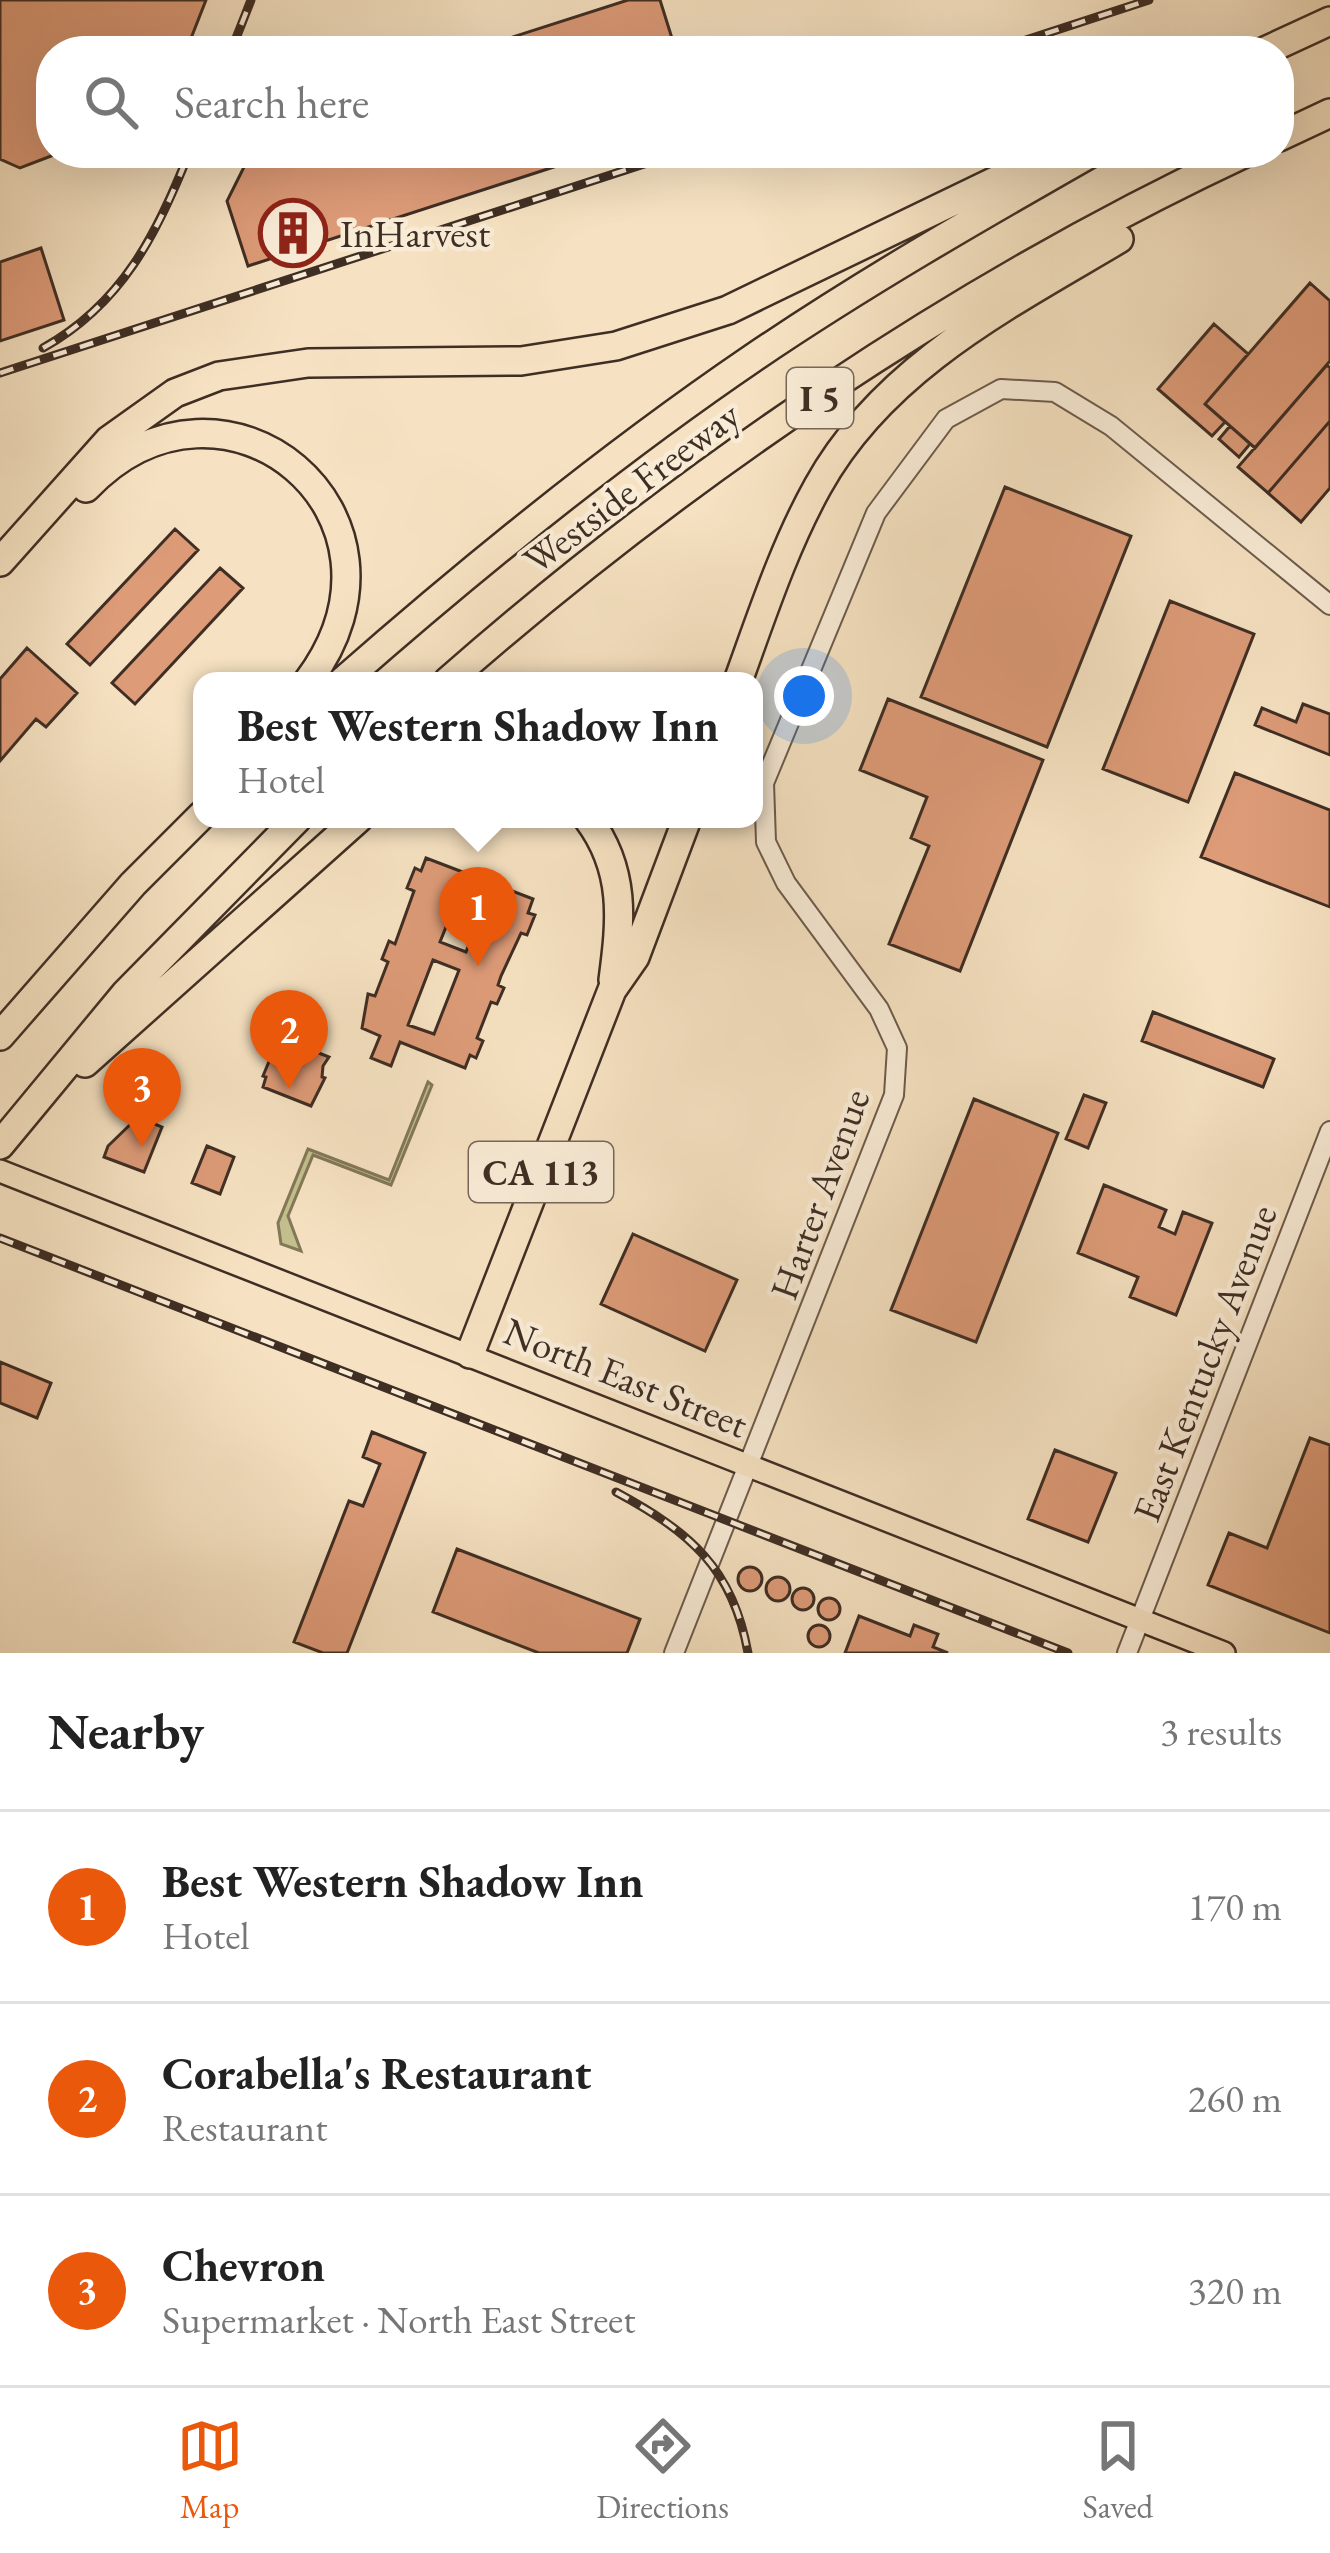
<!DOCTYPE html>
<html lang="en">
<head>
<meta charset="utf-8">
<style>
	:root { --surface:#fff; --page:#f6f6f6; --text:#222; --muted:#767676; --line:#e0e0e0; --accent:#ea580c }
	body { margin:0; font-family:"EB Garamond",serif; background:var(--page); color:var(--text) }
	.you { position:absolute; left:804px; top:696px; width:42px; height:42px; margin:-30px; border:9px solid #fff; border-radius:50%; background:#1a73e8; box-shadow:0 0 0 18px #1a73e833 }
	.badge { display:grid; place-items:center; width:78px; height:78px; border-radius:50%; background:var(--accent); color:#fff; font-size:39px; font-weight:700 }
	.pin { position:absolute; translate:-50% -99px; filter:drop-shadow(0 3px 6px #0008) }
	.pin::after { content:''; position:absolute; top:63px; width:42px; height:36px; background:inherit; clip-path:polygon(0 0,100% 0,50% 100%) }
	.popup { position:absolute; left:193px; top:672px; width:570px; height:156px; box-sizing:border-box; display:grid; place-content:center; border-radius:24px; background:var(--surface); filter:drop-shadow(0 3px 9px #0005); font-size:39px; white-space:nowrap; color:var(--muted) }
	.popup b { font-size:45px; color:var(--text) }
	.popup::after { content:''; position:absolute; left:50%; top:100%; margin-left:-24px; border:24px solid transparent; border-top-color:var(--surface) }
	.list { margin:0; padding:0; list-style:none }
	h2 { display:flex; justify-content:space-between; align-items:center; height:156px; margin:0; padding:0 48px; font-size:51px }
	h2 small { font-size:39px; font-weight:400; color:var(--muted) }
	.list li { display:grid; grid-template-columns:78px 1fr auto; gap:36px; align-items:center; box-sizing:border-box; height:192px; padding:0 48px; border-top:3px solid var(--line) }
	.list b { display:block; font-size:45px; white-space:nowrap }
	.list p { margin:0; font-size:39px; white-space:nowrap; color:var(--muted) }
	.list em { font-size:39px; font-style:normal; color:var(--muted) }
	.icon { flex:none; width:66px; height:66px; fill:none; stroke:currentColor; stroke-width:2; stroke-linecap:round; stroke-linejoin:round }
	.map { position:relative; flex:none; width:1330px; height:1653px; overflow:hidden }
	.search { position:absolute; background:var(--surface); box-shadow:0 12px 48px #0002; left:36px; right:36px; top:36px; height:132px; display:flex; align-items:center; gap:30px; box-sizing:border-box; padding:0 42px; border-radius:48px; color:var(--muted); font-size:45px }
	.sheet { height:732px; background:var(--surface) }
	nav { display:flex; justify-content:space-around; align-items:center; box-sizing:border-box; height:168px; border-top:3px solid var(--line); background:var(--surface); font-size:33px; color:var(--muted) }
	nav a { display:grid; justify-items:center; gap:6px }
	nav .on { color:var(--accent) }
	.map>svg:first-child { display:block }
</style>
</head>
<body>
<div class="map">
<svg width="1330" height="1653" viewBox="0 0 1330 1653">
	<rect width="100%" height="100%" fill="#f6e2c2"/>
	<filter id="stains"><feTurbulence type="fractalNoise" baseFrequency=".00167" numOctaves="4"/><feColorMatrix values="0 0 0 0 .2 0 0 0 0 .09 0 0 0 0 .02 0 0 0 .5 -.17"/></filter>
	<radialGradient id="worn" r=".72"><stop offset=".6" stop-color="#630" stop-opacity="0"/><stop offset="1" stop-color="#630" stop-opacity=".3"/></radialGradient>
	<path fill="#c4c18e" stroke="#827859" stroke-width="3" d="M 428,1082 L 432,1085 L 391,1185 L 313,1155 L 288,1216 L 301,1251 L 281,1244 L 278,1223 L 308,1149 L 389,1180 Z"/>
	<path fill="#dd9b78" stroke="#3f2e24" stroke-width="3" fill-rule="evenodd" d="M 0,0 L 206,0 L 186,51 L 51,51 L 51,153 L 59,153 L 20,168 L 0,159 Z
		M 628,0 L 660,0 L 676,51 L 469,51 Z
		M 251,153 L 597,153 L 248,266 L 227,201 Z
		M 41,248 L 64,320 L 0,341 L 0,262 Z
		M 1310,283 L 1330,301 L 1330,361 L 1255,448 L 1205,404 Z
		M 1214,324 L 1248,354 L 1205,404 L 1225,422 L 1212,436 L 1158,389 Z
		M 1327,365 L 1330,368 L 1330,421 L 1268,493 L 1238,467 Z
		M 1330,421 L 1330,488 L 1301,522 L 1268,493 Z
		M 1230,426 L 1250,444 L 1239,457 L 1219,439 Z
		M 1005,487 L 1131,536 L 1047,747 L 921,697 Z
		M 175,529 L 198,550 L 90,665 L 67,644 Z
		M 220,568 L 243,588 L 135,704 L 112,683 Z
		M 1170,601 L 1254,634 L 1188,802 L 1103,769 Z
		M 27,648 L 77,693 L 46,727 L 36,719 L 0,761 L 0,679 Z
		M 888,699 L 1043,760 L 960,971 L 889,944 L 929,846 L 911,838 L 927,797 L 860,770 Z
		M 1303,704 L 1330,714 L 1330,755 L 1255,725 L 1262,708 L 1296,722 Z
		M 1235,773 L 1330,810 L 1330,907 L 1201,857 Z
		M 426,858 L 533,899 L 528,913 L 535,915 L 527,935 L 521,933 L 501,976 L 498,985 L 504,988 L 497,1004 L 491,1002 L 477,1038 L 483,1041 L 476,1058 L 470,1055 L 465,1068 L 400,1042 L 391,1066 L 371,1058 L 380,1036 L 362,1028 L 368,994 L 375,996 L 388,962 L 382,959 L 389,941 L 395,944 L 414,891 L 407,888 L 415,868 L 421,871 ZM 461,890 L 486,900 L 466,952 L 440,942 ZM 433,960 L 459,970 L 434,1034 L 408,1025 Z
		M 1153,1012 L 1274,1059 L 1263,1087 L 1142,1041 Z
		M 296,1044 L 329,1057 L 323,1066 L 322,1077 L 325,1078 L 311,1106 L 263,1087 L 266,1077 L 263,1076 L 275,1047 L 293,1051 Z
		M 1084,1095 L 1106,1103 L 1088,1148 L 1066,1139 Z
		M 974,1099 L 1058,1133 L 976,1342 L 891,1310 Z
		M 138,1117 L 162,1127 L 144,1172 L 104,1157 L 108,1146 Z
		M 207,1146 L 234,1157 L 220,1194 L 192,1183 Z
		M 1104,1185 L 1166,1210 L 1159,1227 L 1175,1234 L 1183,1212 L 1212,1223 L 1176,1315 L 1130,1297 L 1138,1277 L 1078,1253 Z
		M 633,1234 L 737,1280 L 705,1351 L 601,1304 Z
		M 0,1362 L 51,1383 L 37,1418 L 0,1403 Z
		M 372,1432 L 425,1453 L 347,1653 L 323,1653 L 294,1642 L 349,1501 L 363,1506 L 380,1464 L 363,1457 Z
		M 1310,1438 L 1330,1445 L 1330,1633 L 1208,1585 L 1229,1533 L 1267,1548 Z
		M 1055,1450 L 1116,1473 L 1088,1542 L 1028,1519 Z
		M 457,1549 L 640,1619 L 627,1653 L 539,1653 L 433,1612 Z
		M738 1579a12 12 0 1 1 24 0a12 12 0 1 1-24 0Z
		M766 1589a12 12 0 1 1 24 0a12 12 0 1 1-24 0Z
		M792 1599a11 11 0 1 1 22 0a11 11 0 1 1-22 0Z
		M818 1609a11 11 0 1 1 22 0a11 11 0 1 1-22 0Z
		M 859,1616 L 910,1636 L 914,1625 L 938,1634 L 933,1647 L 948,1653 L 845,1653 Z
		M808 1636a11 11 0 1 1 22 0a11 11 0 1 1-22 0Z"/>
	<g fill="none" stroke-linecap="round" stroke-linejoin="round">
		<g stroke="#6d5b4c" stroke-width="22">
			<path id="minor" d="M 674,1653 L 894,1095 L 897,1048 L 879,1009 L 786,883 L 766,842 L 764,783 L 876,513 L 946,419 L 1001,389 L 1055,392 L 1111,426 L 1330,605
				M 1127,1653 L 1330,1131"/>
		</g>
		<g stroke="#3f2e24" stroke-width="26">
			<path id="major" d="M 0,1171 L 1224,1653"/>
		</g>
		<g stroke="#3f2e24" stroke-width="32">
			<path id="highway" d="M 1265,51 L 1330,21
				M 1279,137 L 1330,113
				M 86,488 C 224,343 432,515 308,681
				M 0,562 L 109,440 L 175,393 L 219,376 L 308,363 L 521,361 L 616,346 L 728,310 L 1053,153
				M 343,681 C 474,566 609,456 753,358 C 862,284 977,218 1091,153
				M 448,681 C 683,474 961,286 1245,153
				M 738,681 C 762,615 784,547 818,486 C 883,368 1008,305 1119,239
				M 588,819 C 626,870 621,920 613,980
				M 0,1036 L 133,884 L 202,815
				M 85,1063 L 358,819
				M 0,1145 L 125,994 L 297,819
				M 470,1354 L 612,990 L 635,957 L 687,819"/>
		</g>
		<use href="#minor" stroke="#f9ecd7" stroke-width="18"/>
		<use href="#major" stroke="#f6e2c2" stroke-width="21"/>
		<use href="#highway" stroke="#f6e2c2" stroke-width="27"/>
		<g stroke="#3f2e24" stroke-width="9">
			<path id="rail" d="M 231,51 L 251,0
				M 992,51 L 1149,0
				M 43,348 C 122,304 157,234 189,153
				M 0,373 L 678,153
				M 0,1238 L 1068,1653
				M 616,1492 C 690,1532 733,1568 748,1653"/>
		</g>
		<use href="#rail" stroke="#f9ecd7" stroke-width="4.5" stroke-dasharray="14" stroke-linecap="butt"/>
	</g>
	<defs>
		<g id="building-ring" transform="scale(3.45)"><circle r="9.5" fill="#f9ecd7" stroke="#8f2418" stroke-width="1.5"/><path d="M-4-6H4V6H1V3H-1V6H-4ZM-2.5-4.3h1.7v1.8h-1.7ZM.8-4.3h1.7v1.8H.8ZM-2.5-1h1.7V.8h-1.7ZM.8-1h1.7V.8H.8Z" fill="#8f2418"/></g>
	</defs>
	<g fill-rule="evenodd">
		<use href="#building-ring" x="293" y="233"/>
	</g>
	<g text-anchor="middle" stroke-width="9" stroke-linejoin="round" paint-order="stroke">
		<g fill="#f9ecd7" stroke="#77675a" stroke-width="3">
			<rect x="787" y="368" width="66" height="60" rx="9"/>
			<rect x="469" y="1142" width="144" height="60" rx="9"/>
		</g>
		<g font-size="36" font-weight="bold" fill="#3f2e24">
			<text x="820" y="411">I 5</text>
			<text x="541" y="1185">CA 113</text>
		</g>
		<g font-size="39" fill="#3f2e24" stroke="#f9ecd7" text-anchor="start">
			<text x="340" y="247">InHarvest</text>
		</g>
		<g font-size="39" fill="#3f2e24" stroke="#f9ecd7">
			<text transform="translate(631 487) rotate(-37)" y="14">Westside Freeway</text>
			<text transform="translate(819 1194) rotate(-70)" y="14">Harter Avenue</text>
			<text transform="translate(1204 1363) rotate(-69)" y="14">East Kentucky Avenue</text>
			<text transform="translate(626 1377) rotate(22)" y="14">North East Street</text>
		</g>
	</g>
	<rect width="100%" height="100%" filter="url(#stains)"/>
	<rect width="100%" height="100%" fill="url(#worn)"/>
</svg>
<div class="you"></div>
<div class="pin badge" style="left:478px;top:966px">1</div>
<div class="popup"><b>Best Western Shadow Inn</b>Hotel</div>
<div class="pin badge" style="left:289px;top:1089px">2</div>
<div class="pin badge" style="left:142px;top:1147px">3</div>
<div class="search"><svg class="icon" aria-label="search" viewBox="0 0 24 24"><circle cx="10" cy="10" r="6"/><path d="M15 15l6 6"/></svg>Search here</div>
</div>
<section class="sheet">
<h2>Nearby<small>3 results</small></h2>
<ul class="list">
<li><span class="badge">1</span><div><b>Best Western Shadow Inn</b><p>Hotel</p></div><em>170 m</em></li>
<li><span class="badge">2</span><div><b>Corabella's Restaurant</b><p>Restaurant</p></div><em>260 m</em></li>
<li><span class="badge">3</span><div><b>Chevron</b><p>Supermarket · North East Street</p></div><em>320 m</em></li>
</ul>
</section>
<nav>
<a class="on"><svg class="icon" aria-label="map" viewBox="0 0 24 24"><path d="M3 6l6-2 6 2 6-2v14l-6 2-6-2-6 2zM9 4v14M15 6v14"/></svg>Map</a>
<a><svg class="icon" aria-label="directions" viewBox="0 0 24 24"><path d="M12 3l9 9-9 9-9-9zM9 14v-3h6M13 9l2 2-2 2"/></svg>Directions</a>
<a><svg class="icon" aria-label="saved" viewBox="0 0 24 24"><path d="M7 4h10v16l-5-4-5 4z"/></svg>Saved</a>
</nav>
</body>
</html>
